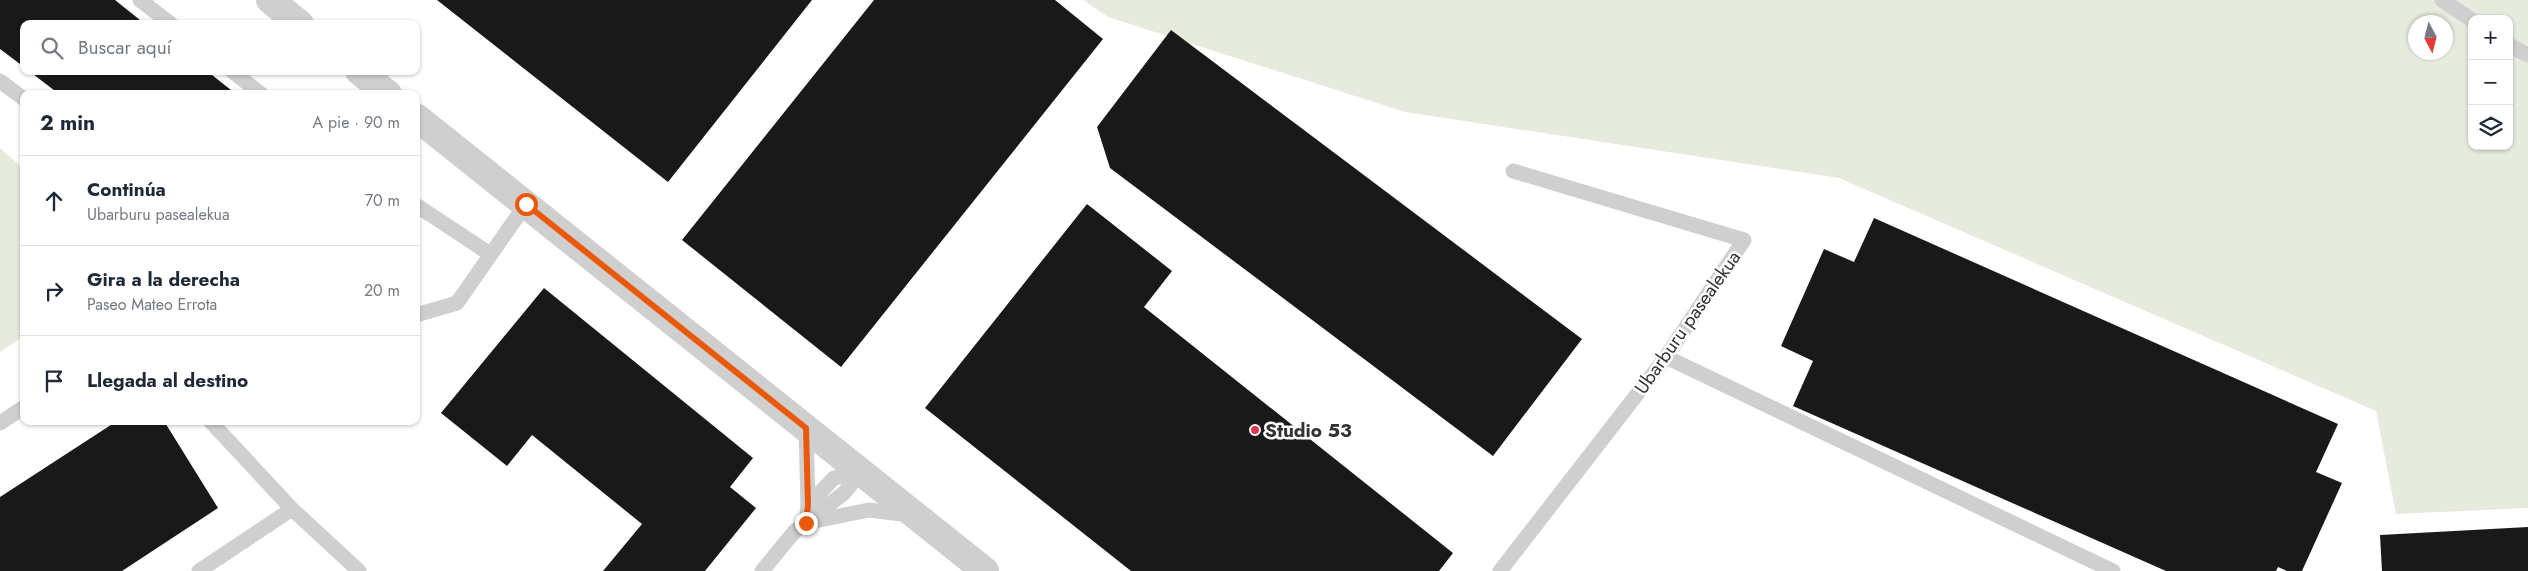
<!DOCTYPE html>
<html lang="es">
<head>
<meta charset="utf-8">
<style>
	:root { --surface:#fff; --page:#f2f2f3; --text:#1f2937; --muted:#747a83; --line:#e0e1e3 }
	body { margin:0; font-family:Jost,sans-serif; background:var(--page); color:var(--text) }
	.controls { position:absolute; right:15px; top:15px; display:grid; overflow:hidden; border-radius:10px; box-shadow:0 1px 4px #0004 }
	.controls button { width:45px; height:45px; display:grid; place-items:center; padding:0; border:0; border-bottom:1px solid var(--line); background:var(--surface); color:var(--text); font:25px sans-serif }
	.compass { position:absolute; left:2408px; top:15px; width:45px; height:45px; border-radius:50%; background:var(--surface); box-shadow:0 1px 4px #0004; rotate:173deg }
	.stop { position:absolute; width:15px; height:15px; margin:-11px; border:4px solid #ea580c; border-radius:50%; background:#fff }
	.stop.end { background:#ea580c; border-color:#fff; box-shadow:0 1px 5px #0008 }
	.list { margin:0; padding:0; list-style:none }
	h2 { display:flex; justify-content:space-between; align-items:center; height:65px; margin:0; padding:0 20px; font-size:21px }
	h2 small { font-size:16px; font-weight:400; color:var(--muted) }
	.list li { display:grid; grid-template-columns:32px 1fr auto; gap:15px; align-items:center; box-sizing:border-box; height:90px; padding:0 20px; border-top:1px solid var(--line) }
	.list b { display:block; font-size:19px; white-space:nowrap }
	.list p { margin:0; font-size:16px; white-space:nowrap; color:var(--muted) }
	.list em { font-size:16px; font-style:normal; color:var(--muted) }
	.icon { flex:none; width:28px; height:28px; fill:none; stroke:currentColor; stroke-width:2; stroke-linecap:round; stroke-linejoin:round }
	.map { position:relative; flex:none; width:2528px; height:571px; overflow:hidden }
	.search { position:absolute; background:var(--surface); box-shadow:0 1px 4px #0004; left:20px; top:20px; width:400px; height:55px; display:flex; align-items:center; gap:12px; box-sizing:border-box; padding:0 18px; border-radius:10px; color:var(--muted); font-size:19px }
	.panel { position:absolute; background:var(--surface); box-shadow:0 1px 4px #0004; left:20px; top:90px; width:400px; height:335px; border-radius:10px }
	.map>svg:first-child { display:block }
</style>
</head>
<body>
<div class="map">
<svg width="2528" height="571" viewBox="0 0 2528 571">
	<rect width="100%" height="100%" fill="#fff"/>
	<path fill="#e6ebde" fill-rule="evenodd" d="M 1083,0 L 2528,0 L 2528,508 L 2396,514 L 2376,411 L 1839,178 L 1405,112 L 1108,17 ZM 2472,19 L 2509,19 L 2509,146 L 2472,146 ZM 2416,22 L 2446,22 L 2446,52 L 2416,52 Z
		M 0,148 L 24,169 L 24,336 L 0,352 Z"/>
	<path fill="#191919" d="M 0,0 L 115,0 L 145,24 L 24,24 L 24,67 L 0,49 Z
		M 437,0 L 812,0 L 668,182 Z
		M 874,0 L 1055,0 L 1103,39 L 841,367 L 682,240 Z
		M 1171,30 L 1582,339 L 1493,456 L 1110,168 L 1097,127 Z
		M 29,71 L 207,71 L 236,94 L 59,94 Z
		M 1087,204 L 1172,271 L 1144,307 L 1453,553 L 1439,571 L 1131,571 L 925,408 Z
		M 1874,218 L 2338,424 L 2316,472 L 2342,483 L 2302,571 L 2287,571 L 2278,567 L 2276,571 L 2166,571 L 1793,406 L 1813,361 L 1781,346 L 1824,249 L 1854,262 Z
		M 544,288 L 753,458 L 730,487 L 756,508 L 705,571 L 603,571 L 642,524 L 532,435 L 507,466 L 441,413 Z
		M 117,421 L 164,421 L 218,508 L 122,571 L 0,571 L 0,497 Z
		M 2528,527 L 2528,571 L 2382,571 L 2380,535 Z"/>
	<g fill="none" stroke-linecap="round" stroke-linejoin="round">
		<path stroke="#cfcfcf" stroke-width="15" d="M 140,0 L 171,24
			M 2442,0 L 2472,20
			M 2509,45 L 2528,55
			M 232,71 L 261,94
			M 0,81 L 24,99
			M 416,205 L 490,254
			M 416,315 L 457,303 L 526,204
			M 1666,357 L 2113,571
			M 0,423 L 24,407
			M 808,505 L 834,478 L 861,472
			M 292,509 L 359,571
			M 810,522 L 869,510 L 910,515
			M 806,523 L 808,505 L 806,428
			M 199,571 L 292,509 L 210,421
			M 762,571 L 794,532 L 844,493 L 861,472
			M 1500,571 L 1666,357 L 1744,240 L 1513,171"/>
		<path stroke="#cfcfcf" stroke-width="28" d="M 270,0 L 300,24
			M 359,71 L 388,94
			M 416,117 L 985,571"/>
	</g>
	<g fill="none" stroke-linecap="round" stroke-linejoin="round">
		<path stroke="#ea580c" stroke-width="6" d="M 526,204 L 806,428 L 808,505 L 806,523"/>
	</g>
	<circle fill="#e63750" stroke="#fff" stroke-width="2" cx="1255" cy="430" r="5"/>
	<g text-anchor="middle" stroke-width="5" stroke-linejoin="round" paint-order="stroke">
		<g font-size="19" fill="#323232" stroke="#fff">
			<text transform="translate(1687 322) rotate(-55)" y="7">Ubarburu pasealekua</text>
		</g>
		<g font-size="19" font-weight="bold" fill="#323232" stroke="#fff" text-anchor="start">
			<text x="1265" y="437">Studio 53</text>
		</g>
	</g>
</svg>
<div class="controls">
<button>+</button>
<button>−</button>
<button><svg class="icon" aria-label="layers" viewBox="0 0 24 24"><path d="M12 4l9 5-9 5-9-5zM3 14l9 5 9-5"/></svg></button>
</div>
<svg class="compass" viewBox="-18 -18 36 36"><path d="M0-13l5 13h-10z" fill="#e53935"/><path d="M0 13l5-13h-10z" fill="#747a83"/></svg>
<div class="stop" style="left:526px;top:204px"></div>
<div class="stop end" style="left:806px;top:523px"></div>
<div class="search"><svg class="icon" aria-label="search" viewBox="0 0 24 24"><circle cx="10" cy="10" r="6"/><path d="M15 15l6 6"/></svg>Buscar aquí</div>
<section class="panel">
<h2>2 min<small>A pie · 90 m</small></h2>
<ul class="list">
<li><svg class="icon" aria-label="ahead" viewBox="0 0 24 24"><path d="M12 20V5M6 11l6-6 6 6"/></svg><div><b>Continúa</b><p>Ubarburu pasealekua</p></div><em>70 m</em></li>
<li><svg class="icon" aria-label="right" viewBox="0 0 24 24"><path d="M7 20v-9h11M14 6l5 5-5 5"/></svg><div><b>Gira a la derecha</b><p>Paseo Mateo Errota</p></div><em>20 m</em></li>
<li><svg class="icon" aria-label="arrive" viewBox="0 0 24 24"><path d="M6 21V4h12l-3 4 3 4H6"/></svg><div><b>Llegada al destino</b></div></li>
</ul>
</section>
</div>
</body>
</html>
